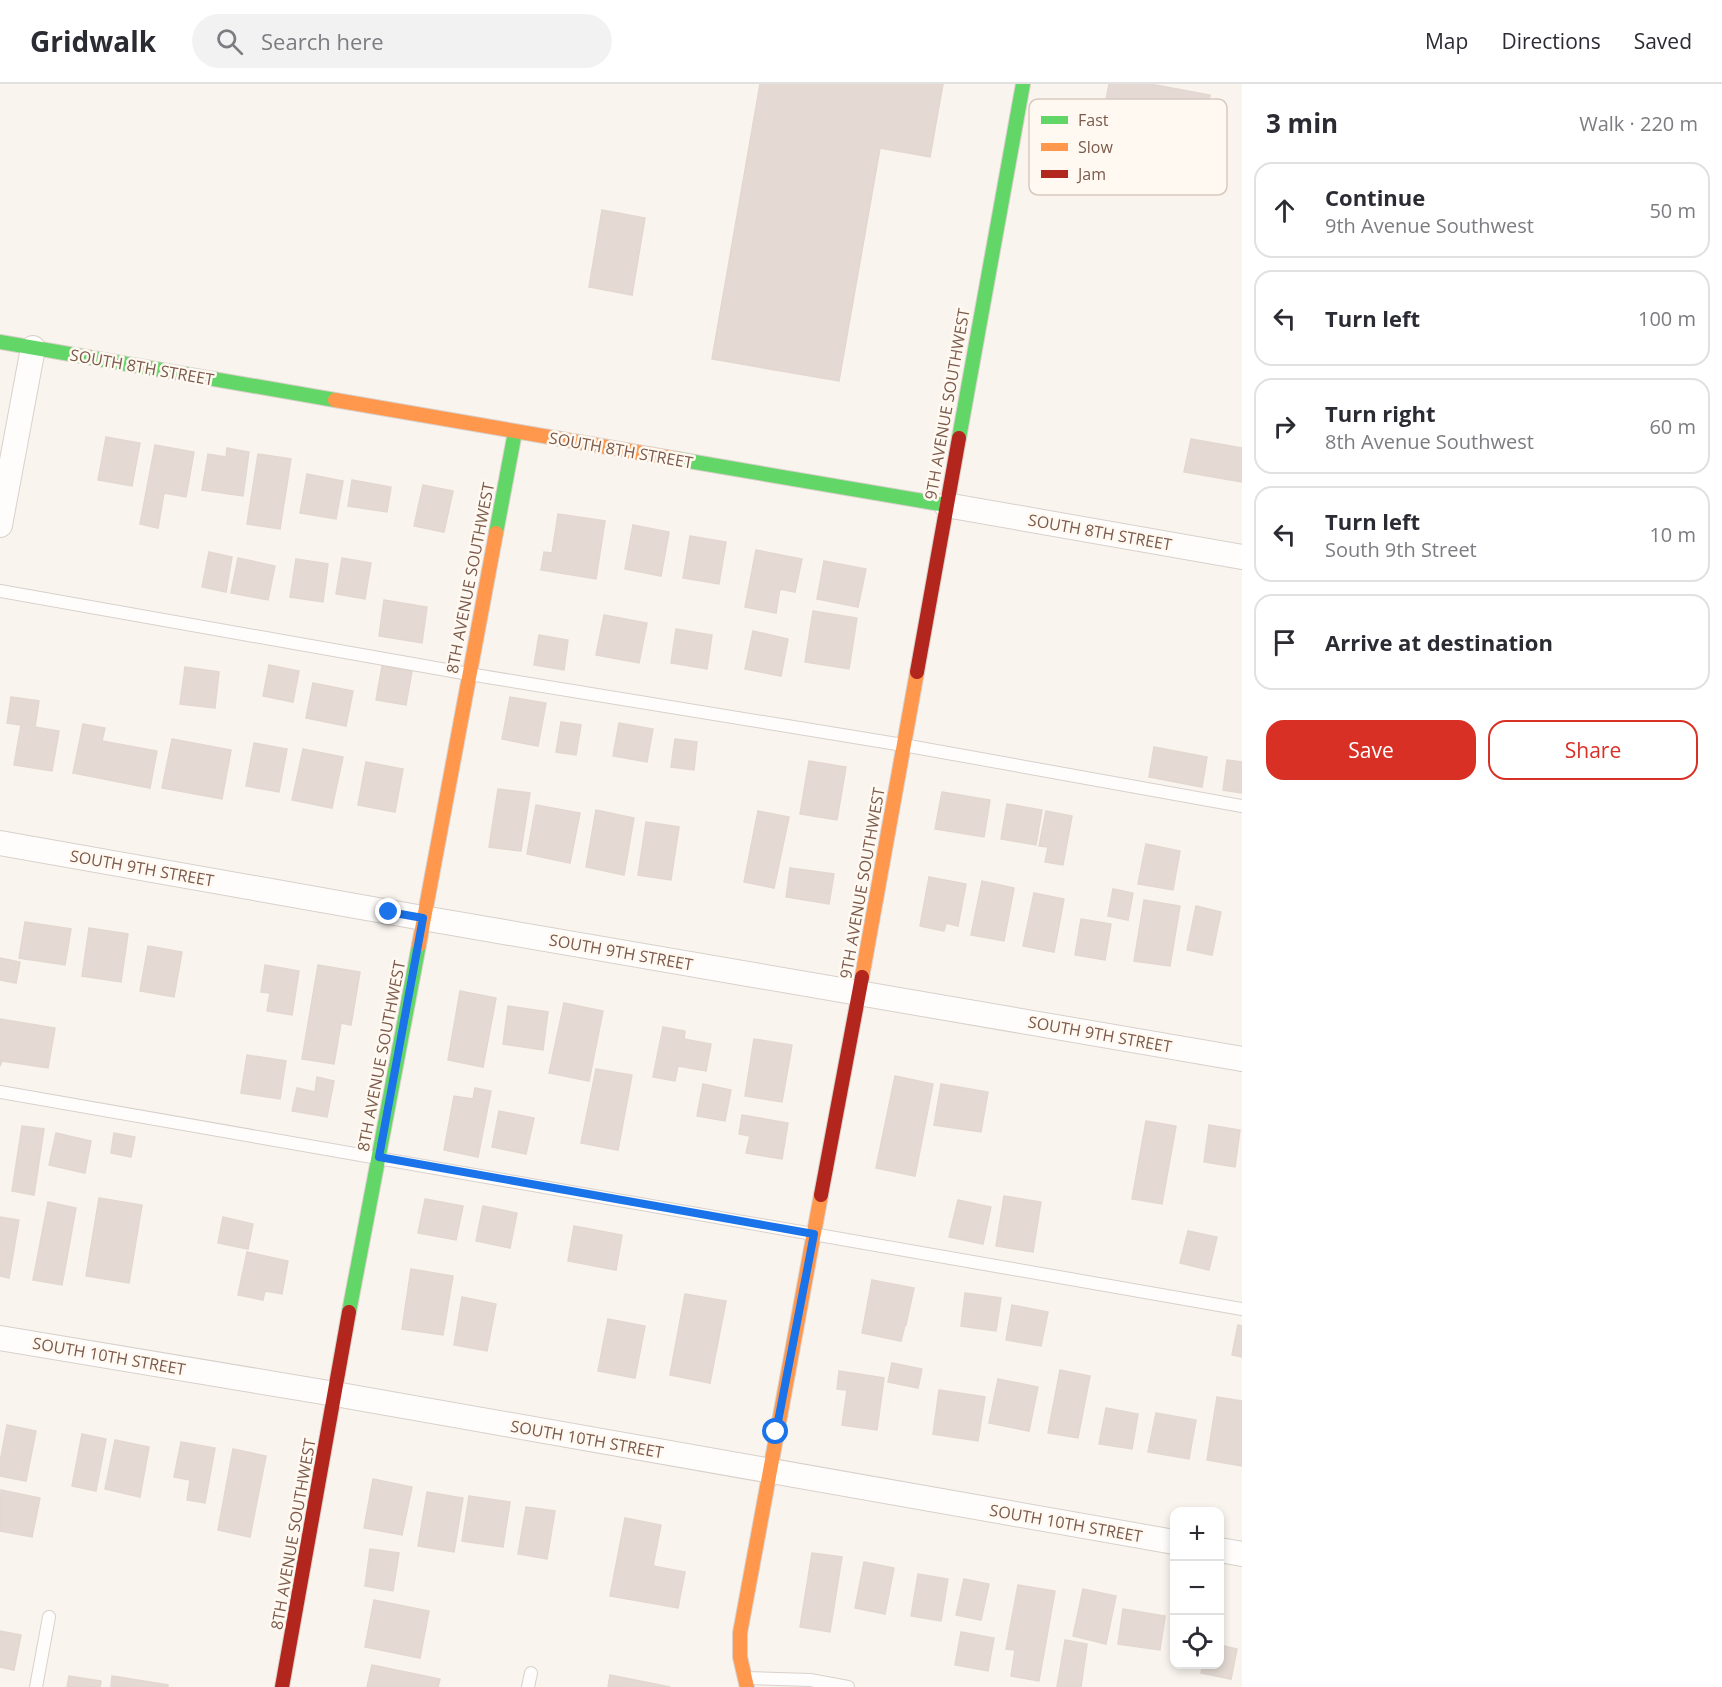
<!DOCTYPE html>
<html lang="en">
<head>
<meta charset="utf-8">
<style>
	:root { --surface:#fff; --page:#f2f2f3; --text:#2b2b33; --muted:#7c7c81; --line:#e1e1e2; --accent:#d93025 }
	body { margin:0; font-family:"Open Sans",sans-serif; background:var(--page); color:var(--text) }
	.controls { position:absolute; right:18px; bottom:18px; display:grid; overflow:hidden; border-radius:12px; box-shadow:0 3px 9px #0003 }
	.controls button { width:54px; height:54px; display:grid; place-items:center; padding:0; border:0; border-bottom:2px solid var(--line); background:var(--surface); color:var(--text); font:30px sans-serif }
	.stop { position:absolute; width:18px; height:18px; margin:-14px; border:4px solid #1a73e8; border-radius:50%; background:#fff }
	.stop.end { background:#1a73e8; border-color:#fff; box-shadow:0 2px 6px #0008 }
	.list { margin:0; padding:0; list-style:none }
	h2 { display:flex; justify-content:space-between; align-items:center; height:78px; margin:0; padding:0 24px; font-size:26px }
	h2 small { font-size:20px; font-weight:400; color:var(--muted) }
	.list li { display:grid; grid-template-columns:39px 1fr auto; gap:18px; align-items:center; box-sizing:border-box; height:96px; margin:0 12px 12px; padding:0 12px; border:2px solid var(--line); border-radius:18px }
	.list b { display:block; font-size:22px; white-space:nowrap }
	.list p { margin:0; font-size:20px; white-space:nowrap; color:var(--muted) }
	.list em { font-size:20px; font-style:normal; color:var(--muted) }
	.actions { display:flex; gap:12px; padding:18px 24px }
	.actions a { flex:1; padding:14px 0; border:2px solid var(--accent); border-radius:18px; text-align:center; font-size:21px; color:var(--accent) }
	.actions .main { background:var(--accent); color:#fff }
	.icon { flex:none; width:33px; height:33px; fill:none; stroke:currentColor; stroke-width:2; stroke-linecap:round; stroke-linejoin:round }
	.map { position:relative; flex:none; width:1242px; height:1603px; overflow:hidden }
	header { display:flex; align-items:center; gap:36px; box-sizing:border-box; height:84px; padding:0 30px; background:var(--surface); border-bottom:2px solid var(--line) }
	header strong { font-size:28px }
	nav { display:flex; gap:33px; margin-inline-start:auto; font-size:21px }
	.search { width:420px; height:54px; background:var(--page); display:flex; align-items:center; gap:15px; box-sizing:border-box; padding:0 21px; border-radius:33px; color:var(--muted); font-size:22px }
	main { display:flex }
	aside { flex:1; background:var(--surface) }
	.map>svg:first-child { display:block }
</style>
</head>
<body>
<header>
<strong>Gridwalk</strong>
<div class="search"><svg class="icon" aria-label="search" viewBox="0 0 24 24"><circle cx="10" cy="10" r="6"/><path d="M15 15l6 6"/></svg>Search here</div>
<nav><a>Map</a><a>Directions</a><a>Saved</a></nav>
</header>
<main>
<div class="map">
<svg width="1242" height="1603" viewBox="0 0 1242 1603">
	<rect width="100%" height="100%" fill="#f9f4ee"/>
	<path fill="#e4dad3" stroke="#e3d7d0" stroke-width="1.5" d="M 760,0 L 943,0 L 930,73 L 880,64 L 839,297 L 712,275 Z
		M 1109,0 L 1150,0 L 1210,11 L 1196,87 L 1096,68 Z
		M 602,126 L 645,134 L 632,211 L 589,203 Z
		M 106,353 L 140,359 L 132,402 L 98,396 Z
		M 1191,355 L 1242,364 L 1242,398 L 1184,388 Z
		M 155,361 L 194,368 L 186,413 L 164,409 L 158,444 L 140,440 Z
		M 227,364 L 249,368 L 243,412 L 202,406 L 208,370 L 226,373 Z
		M 258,370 L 291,375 L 280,445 L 247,440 Z
		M 307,390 L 343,397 L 336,435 L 300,429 Z
		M 352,396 L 391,403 L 387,428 L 348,422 Z
		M 423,401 L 453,407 L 444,448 L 414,442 Z
		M 558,430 L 605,437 L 596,495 L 541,486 L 544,468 L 552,469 Z
		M 633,441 L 669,448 L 661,492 L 625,485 Z
		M 690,452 L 726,458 L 719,500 L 683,494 Z
		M 756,466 L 802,475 L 795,508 L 780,505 L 776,529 L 745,523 Z
		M 209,468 L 232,473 L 226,508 L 202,503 Z
		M 238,474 L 275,482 L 268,516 L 231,509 Z
		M 342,474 L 371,479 L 365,515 L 336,510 Z
		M 296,475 L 328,480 L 323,518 L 290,513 Z
		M 824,477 L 866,485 L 858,523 L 817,515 Z
		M 384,516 L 427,523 L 422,559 L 379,552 Z
		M 813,527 L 857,534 L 849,585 L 805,578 Z
		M 604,531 L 647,539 L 639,579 L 596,571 Z
		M 676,545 L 712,551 L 707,585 L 671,579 Z
		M 753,547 L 788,555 L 781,592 L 745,585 Z
		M 539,551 L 568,556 L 564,586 L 534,581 Z
		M 269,581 L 299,587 L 293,618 L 263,612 Z
		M 382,582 L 412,587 L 406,621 L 376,616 Z
		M 185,583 L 219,588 L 215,624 L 180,620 Z
		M 313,599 L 353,607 L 346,642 L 306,634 Z
		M 11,613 L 39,617 L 35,643 L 59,647 L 52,687 L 14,681 L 21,641 L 7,639 Z
		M 510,613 L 546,619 L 538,662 L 502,655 Z
		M 561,638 L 581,641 L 576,671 L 556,668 Z
		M 619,639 L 653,645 L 647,678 L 613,672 Z
		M 83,640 L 105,644 L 102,657 L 157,667 L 150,704 L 73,689 Z
		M 172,655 L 231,666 L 222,715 L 162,704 Z
		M 675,655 L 697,658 L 694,686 L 671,683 Z
		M 254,659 L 287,665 L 279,708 L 246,702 Z
		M 1154,663 L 1207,673 L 1202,703 L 1149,693 Z
		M 303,665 L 343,673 L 332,724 L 292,716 Z
		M 1227,676 L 1242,678 L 1242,709 L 1223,706 Z
		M 809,677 L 846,683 L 837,736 L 800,730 Z
		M 366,678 L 403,685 L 395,728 L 358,721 Z
		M 498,705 L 530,709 L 521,767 L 489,763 Z
		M 942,708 L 990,716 L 984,753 L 935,745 Z
		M 1007,720 L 1042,726 L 1036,761 L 1001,755 Z
		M 536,721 L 580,729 L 570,779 L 527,770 Z
		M 596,726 L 634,734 L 624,791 L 586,783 Z
		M 758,727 L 789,733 L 774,804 L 744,798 Z
		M 1046,727 L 1072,732 L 1063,781 L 1045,778 L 1048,763 L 1039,762 Z
		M 646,738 L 679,743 L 671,796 L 638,791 Z
		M 1146,760 L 1180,767 L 1173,806 L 1138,800 Z
		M 790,784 L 834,790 L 829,820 L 786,813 Z
		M 929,793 L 966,800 L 958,842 L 946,839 L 944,847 L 920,842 Z
		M 982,797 L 1014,804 L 1004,857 L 971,851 Z
		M 1113,805 L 1133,809 L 1128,836 L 1108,832 Z
		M 1034,809 L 1064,815 L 1054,868 L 1023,862 Z
		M 1144,816 L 1180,822 L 1170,882 L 1134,877 Z
		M 1196,822 L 1221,828 L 1212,871 L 1187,866 Z
		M 1081,835 L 1111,840 L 1105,876 L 1075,871 Z
		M 25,838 L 71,845 L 65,881 L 19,874 Z
		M 89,844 L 128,850 L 121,898 L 82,892 Z
		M 148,862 L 182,868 L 174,913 L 140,907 Z
		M 0,874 L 20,878 L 16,899 L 0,896 Z
		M 265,881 L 299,887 L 292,931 L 267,927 L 270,909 L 261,908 Z
		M 318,881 L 360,888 L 351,941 L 341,939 L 334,980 L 302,975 Z
		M 460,907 L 496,914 L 483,983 L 448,976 Z
		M 564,919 L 603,927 L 589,997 L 549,989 Z
		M 508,922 L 548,928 L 543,966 L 503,960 Z
		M 0,935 L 55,944 L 48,984 L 2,977 L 0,982 Z
		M 663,943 L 685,947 L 684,955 L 711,960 L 706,987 L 678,982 L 675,997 L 653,993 Z
		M 754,955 L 792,961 L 782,1018 L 745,1012 Z
		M 247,971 L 286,977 L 280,1015 L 241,1009 Z
		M 596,985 L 632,991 L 618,1066 L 581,1059 Z
		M 895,992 L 933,1000 L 915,1092 L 876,1084 Z
		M 317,993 L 334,997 L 327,1033 L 292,1027 L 297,1004 L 315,1008 Z
		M 703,1000 L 731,1006 L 725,1037 L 697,1032 Z
		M 941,1000 L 988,1008 L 981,1048 L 934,1041 Z
		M 475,1004 L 491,1007 L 478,1073 L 444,1066 L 454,1012 L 473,1015 Z
		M 499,1027 L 534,1034 L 526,1070 L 492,1063 Z
		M 742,1031 L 788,1039 L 782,1075 L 746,1069 L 750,1052 L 739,1050 Z
		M 1146,1037 L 1176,1042 L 1162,1120 L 1132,1115 Z
		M 1209,1041 L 1240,1046 L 1235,1083 L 1204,1078 Z
		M 22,1042 L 44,1045 L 34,1111 L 12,1107 Z
		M 56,1049 L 91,1057 L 85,1089 L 49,1081 Z
		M 114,1049 L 135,1053 L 131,1073 L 111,1069 Z
		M 1004,1112 L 1041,1118 L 1033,1168 L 996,1162 Z
		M 99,1114 L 142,1121 L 129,1199 L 86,1192 Z
		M 425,1115 L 463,1122 L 456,1156 L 418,1149 Z
		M 958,1116 L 991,1123 L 983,1160 L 949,1153 Z
		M 48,1118 L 76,1124 L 62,1201 L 33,1196 Z
		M 483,1122 L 517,1129 L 510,1164 L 476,1157 Z
		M 0,1133 L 19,1136 L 9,1194 L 0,1192 Z
		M 223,1133 L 253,1140 L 248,1165 L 218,1159 Z
		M 574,1142 L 622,1151 L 616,1186 L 568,1177 Z
		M 1188,1147 L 1217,1153 L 1209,1186 L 1180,1179 Z
		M 247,1168 L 288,1177 L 282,1210 L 265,1207 L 263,1216 L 238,1211 Z
		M 411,1185 L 453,1192 L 443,1251 L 402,1245 Z
		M 872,1196 L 914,1204 L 906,1241 L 905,1241 L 901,1257 L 862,1249 Z
		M 965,1209 L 1001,1214 L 996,1247 L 961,1242 Z
		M 685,1210 L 726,1217 L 710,1299 L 670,1291 Z
		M 462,1213 L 496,1220 L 487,1267 L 454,1261 Z
		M 1012,1221 L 1048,1228 L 1041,1262 L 1006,1256 Z
		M 608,1235 L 645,1242 L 635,1294 L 598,1287 Z
		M 1238,1241 L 1242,1242 L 1242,1273 L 1232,1271 Z
		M 892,1279 L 922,1285 L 918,1304 L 888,1298 Z
		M 1060,1286 L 1090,1292 L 1078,1354 L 1048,1349 Z
		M 839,1287 L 884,1294 L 877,1346 L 842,1341 L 847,1306 L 837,1305 Z
		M 998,1295 L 1038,1303 L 1029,1347 L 989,1339 Z
		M 939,1306 L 985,1313 L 978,1357 L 933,1350 Z
		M 1217,1313 L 1242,1317 L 1242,1382 L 1207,1376 Z
		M 1106,1324 L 1138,1330 L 1132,1365 L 1099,1360 Z
		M 1156,1329 L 1196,1336 L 1189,1375 L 1148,1368 Z
		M 7,1341 L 36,1347 L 26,1397 L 0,1392 L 0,1378 Z
		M 82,1350 L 106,1355 L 96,1407 L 72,1402 Z
		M 115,1356 L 149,1363 L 140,1413 L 105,1405 Z
		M 181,1358 L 215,1364 L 205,1419 L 187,1416 L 190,1396 L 174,1393 Z
		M 233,1365 L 266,1372 L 250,1453 L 218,1446 Z
		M 373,1395 L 412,1403 L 402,1451 L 364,1444 Z
		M 1,1406 L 40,1414 L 32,1453 L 0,1447 Z
		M 427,1408 L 463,1414 L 454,1468 L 418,1462 Z
		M 469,1412 L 510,1418 L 503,1463 L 462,1457 Z
		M 526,1423 L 555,1427 L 547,1475 L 518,1470 Z
		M 625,1434 L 661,1441 L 653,1482 L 685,1488 L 678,1524 L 610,1512 Z
		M 370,1465 L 399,1469 L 393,1507 L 365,1502 Z
		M 812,1469 L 842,1473 L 830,1548 L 800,1543 Z
		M 864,1478 L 894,1484 L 885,1530 L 855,1524 Z
		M 918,1490 L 948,1495 L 941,1537 L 911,1532 Z
		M 964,1495 L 989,1500 L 981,1536 L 956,1531 Z
		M 1018,1501 L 1055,1507 L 1039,1597 L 1011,1592 L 1015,1566 L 1006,1565 Z
		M 1083,1505 L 1116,1512 L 1106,1560 L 1073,1552 Z
		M 374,1516 L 429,1527 L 420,1574 L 365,1563 Z
		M 1123,1525 L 1165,1532 L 1160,1566 L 1118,1560 Z
		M 0,1547 L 21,1551 L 14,1586 L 0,1583 Z
		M 961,1548 L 994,1554 L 988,1587 L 955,1581 Z
		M 1065,1556 L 1087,1560 L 1081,1603 L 1057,1603 Z
		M 1220,1561 L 1237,1565 L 1231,1595 L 1201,1589 L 1203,1580 L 1220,1580 Z
		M 372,1581 L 440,1595 L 438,1603 L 367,1603 Z
		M 610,1591 L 670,1603 L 608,1603 Z
		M 69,1592 L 101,1597 L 100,1603 L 67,1603 Z
		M 112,1592 L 168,1601 L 168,1603 L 111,1603 Z"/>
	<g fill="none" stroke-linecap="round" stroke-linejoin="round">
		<g stroke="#d9d0ca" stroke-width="14">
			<path id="lane" d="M 0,507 L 469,590 L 903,661 L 1242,722
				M 0,1008 L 1242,1225
				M 745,1594 L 810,1596 L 848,1603
				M 36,1603 L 49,1533
				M 528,1603 L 531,1589"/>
		</g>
		<g stroke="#d9d0ca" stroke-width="26">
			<path id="street" d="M 946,421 L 1242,473
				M 0,441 L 33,264
				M 0,759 L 423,834 L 1242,975
				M 0,1254 L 335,1310 L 1174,1458
				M 1220,1466 L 1242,1470"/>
		</g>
		<g stroke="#d9d0ca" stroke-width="16">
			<path id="fast" d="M 0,258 L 335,316
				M 959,354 L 1023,0
				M 677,375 L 946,421
				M 496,449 L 515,348
				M 349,1228 L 419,861"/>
		</g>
		<g stroke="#d9d0ca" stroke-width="16">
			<path id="slow" d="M 335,316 L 677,375
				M 419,861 L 496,449
				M 862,893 L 917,588
				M 747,1603 L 740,1573 L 740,1549 L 821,1111"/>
		</g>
		<g stroke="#d9d0ca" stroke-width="16">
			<path id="jam" d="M 917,588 L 959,354
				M 821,1111 L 862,893
				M 282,1603 L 349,1228"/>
		</g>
		<use href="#lane" stroke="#fefdfc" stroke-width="12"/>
		<use href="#street" stroke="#fefdfc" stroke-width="24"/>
		<use href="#fast" stroke="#63d668" stroke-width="14"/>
		<use href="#slow" stroke="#ff974d" stroke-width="14"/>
		<use href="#jam" stroke="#b3261e" stroke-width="14"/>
	</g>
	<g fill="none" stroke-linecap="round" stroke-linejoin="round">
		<path stroke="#1a73e8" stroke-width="8" d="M 389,828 L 423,834 L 379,1073 L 814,1150 L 776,1348"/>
	</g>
	<g text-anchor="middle" stroke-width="5" stroke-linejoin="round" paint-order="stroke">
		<g font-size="16" fill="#7b5a4b" stroke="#fff9f2">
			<text transform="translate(142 283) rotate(10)" y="6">SOUTH 8TH STREET</text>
			<text transform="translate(947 320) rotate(-80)" y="6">9TH AVENUE SOUTHWEST</text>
			<text transform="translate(621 366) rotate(10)" y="6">SOUTH 8TH STREET</text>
			<text transform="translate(1100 448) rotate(10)" y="6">SOUTH 8TH STREET</text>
			<text transform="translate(470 494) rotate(-79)" y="6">8TH AVENUE SOUTHWEST</text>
			<text transform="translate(142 784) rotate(10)" y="6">SOUTH 9TH STREET</text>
			<text transform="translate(862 799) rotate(-80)" y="6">9TH AVENUE SOUTHWEST</text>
			<text transform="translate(621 868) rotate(10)" y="6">SOUTH 9TH STREET</text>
			<text transform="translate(1100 950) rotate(10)" y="6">SOUTH 9TH STREET</text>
			<text transform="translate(381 972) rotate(-79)" y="6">8TH AVENUE SOUTHWEST</text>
			<text transform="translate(109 1272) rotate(10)" y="6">SOUTH 10TH STREET</text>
			<text transform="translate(587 1355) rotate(10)" y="6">SOUTH 10TH STREET</text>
			<text transform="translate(1066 1439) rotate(10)" y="6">SOUTH 10TH STREET</text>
			<text transform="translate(293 1450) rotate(-80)" y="6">8TH AVENUE SOUTHWEST</text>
		</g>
	</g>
	<rect x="1029" y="15" width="198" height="96" rx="9" fill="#fff9f2" stroke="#d7c9c0" stroke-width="1.5"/>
	<rect x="1041" y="32" width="27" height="8" fill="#63d668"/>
	<rect x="1041" y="59" width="27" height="8" fill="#ff974d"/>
	<rect x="1041" y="86" width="27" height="8" fill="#b3261e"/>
	<g font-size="16" fill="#7b5a4b">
		<text x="1078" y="42">Fast</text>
		<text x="1078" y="69">Slow</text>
		<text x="1078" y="96">Jam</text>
	</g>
</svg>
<div class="controls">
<button>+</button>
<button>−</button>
<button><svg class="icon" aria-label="locate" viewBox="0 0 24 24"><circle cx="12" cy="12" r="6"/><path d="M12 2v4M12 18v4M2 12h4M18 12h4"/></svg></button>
</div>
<div class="stop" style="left:776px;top:1348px"></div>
<div class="stop end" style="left:389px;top:828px"></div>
</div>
<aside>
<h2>3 min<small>Walk · 220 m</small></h2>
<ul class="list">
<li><svg class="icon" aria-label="ahead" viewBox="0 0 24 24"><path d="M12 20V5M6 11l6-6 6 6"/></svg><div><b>Continue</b><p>9th Avenue Southwest</p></div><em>50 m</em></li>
<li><svg class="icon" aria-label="left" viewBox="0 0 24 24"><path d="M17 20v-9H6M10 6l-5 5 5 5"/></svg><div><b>Turn left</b></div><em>100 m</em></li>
<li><svg class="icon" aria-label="right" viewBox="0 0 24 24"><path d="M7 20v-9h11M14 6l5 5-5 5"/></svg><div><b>Turn right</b><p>8th Avenue Southwest</p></div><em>60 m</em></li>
<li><svg class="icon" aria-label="left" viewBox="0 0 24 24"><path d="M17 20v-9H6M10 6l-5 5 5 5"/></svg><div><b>Turn left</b><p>South 9th Street</p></div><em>10 m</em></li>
<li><svg class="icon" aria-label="arrive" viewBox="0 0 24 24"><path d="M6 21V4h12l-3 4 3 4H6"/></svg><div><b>Arrive at destination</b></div></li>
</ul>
<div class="actions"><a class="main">Save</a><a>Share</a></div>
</aside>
</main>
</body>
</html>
